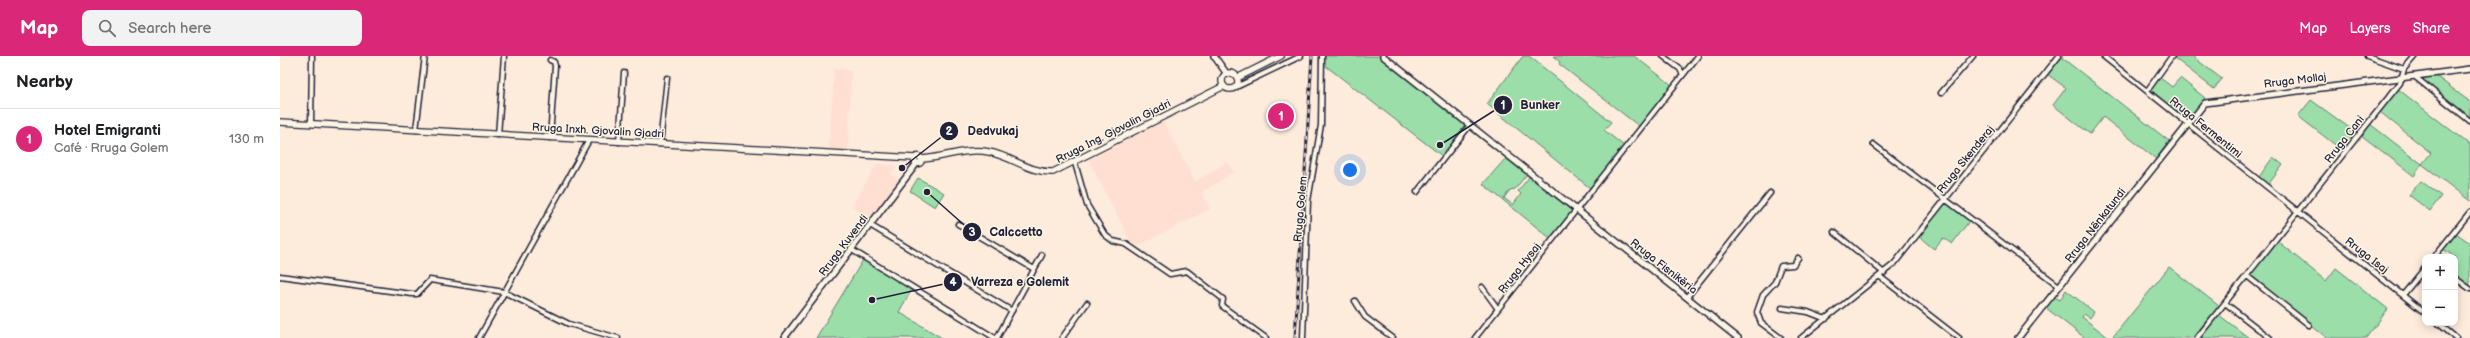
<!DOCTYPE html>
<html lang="en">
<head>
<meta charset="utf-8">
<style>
	:root { --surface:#fff; --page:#f2f2f2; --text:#202124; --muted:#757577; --line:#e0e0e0; --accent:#db2777 }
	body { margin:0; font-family:"Balsamiq Sans",sans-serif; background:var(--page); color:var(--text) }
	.controls { position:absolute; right:12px; bottom:12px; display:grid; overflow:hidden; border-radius:8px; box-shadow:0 2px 10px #0003 }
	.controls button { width:36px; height:36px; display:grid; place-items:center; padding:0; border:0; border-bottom:1px solid var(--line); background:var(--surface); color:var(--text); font:20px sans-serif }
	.you { position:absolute; left:1070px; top:114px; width:14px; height:14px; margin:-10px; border:3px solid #fff; border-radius:50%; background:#1a73e8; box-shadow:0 0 0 6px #1a73e833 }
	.badge { display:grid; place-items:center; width:26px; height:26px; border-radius:50%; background:var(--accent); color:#fff; font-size:13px; font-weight:700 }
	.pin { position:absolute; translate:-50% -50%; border:2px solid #fff; box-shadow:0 1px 4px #0006 }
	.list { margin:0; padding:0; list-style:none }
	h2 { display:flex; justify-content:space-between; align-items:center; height:52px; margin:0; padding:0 16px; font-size:17px }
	h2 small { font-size:13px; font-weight:400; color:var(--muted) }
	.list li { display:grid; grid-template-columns:26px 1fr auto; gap:12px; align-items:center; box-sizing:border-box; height:60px; padding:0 16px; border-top:1px solid var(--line) }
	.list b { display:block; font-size:15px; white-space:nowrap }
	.list p { margin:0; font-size:13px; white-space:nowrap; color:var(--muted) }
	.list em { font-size:13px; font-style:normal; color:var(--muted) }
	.icon { flex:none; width:22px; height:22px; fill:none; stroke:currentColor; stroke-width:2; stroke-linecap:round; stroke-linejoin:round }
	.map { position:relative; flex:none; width:2190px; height:282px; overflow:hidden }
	header { display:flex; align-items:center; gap:24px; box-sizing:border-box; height:56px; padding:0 20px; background:var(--accent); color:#fff }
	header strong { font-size:19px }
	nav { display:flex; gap:22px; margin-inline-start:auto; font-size:14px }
	.search { width:280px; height:36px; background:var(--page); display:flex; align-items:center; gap:10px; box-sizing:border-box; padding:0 14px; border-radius:8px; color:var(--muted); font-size:15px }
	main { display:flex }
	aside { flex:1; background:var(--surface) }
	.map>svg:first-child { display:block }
</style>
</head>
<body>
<header>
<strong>Map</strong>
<div class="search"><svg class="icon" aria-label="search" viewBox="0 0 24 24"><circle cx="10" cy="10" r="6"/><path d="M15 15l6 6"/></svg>Search here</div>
<nav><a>Map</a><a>Layers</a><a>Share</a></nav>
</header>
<main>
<aside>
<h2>Nearby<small></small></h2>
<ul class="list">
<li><span class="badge">1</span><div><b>Hotel Emigranti</b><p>Café · Rruga Golem</p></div><em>130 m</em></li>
</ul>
</aside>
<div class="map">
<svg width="2190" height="282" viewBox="0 0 2190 282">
	<rect width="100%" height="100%" fill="#fdebdc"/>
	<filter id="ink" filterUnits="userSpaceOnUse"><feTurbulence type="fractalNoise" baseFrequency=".025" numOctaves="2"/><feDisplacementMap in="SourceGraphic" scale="8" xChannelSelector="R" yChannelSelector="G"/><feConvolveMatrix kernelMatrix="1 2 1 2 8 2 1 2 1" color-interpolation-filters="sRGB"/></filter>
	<g filter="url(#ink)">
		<path fill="#fedfd2" d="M 554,12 L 571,15 L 568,95 L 549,93 Z
			M 883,65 L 915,126 L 947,106 L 954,116 L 921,137 L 930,153 L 854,192 L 809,104 Z
			M 597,108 L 614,109 L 616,112 L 611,118 L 620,126 L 591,164 L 572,150 Z"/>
		<path fill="#9bdea9" stroke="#5e8072" d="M 1038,0 L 1100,0 L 1183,65 L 1184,71 L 1162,100 L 1042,7 Z
			M 1243,0 L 1249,0 L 1331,66 L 1324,74 L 1344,90 L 1311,133 L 1207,48 Z
			M 1273,0 L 1354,0 L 1392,29 L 1360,71 L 1279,8 L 1280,6 Z
			M 1912,0 L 1942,23 L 1934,33 L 1893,1 Z
			M 1781,1 L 1889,85 L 1876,103 L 1823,61 L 1810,78 L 1773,49 L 1786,32 L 1767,18 Z
			M 2156,20 L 2190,46 L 2190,63 L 2140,23 Z
			M 1879,21 L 1892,31 L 1900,22 L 1925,42 L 1911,60 L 1905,62 L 1873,36 L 1872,30 Z
			M 2118,33 L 2190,89 L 2190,145 L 2142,108 L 2134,120 L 2081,79 L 2090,68 L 2142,108 L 2151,97 L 2100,56 Z
			M 2031,44 L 2078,78 L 2063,95 L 2018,60 Z
			M 1993,101 L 2003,109 L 1988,129 L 1979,121 Z
			M 1226,102 L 1247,118 L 1235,133 L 1230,134 L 1224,142 L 1233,149 L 1241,138 L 1238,135 L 1250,120 L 1292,155 L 1270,182 L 1203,128 Z
			M 638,122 L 664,137 L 655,151 L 630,135 Z
			M 2141,125 L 2161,140 L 2150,155 L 2129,139 Z
			M 1666,145 L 1690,164 L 1672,188 L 1663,182 L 1654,193 L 1638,180 Z
			M 2176,177 L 2190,187 L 2190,231 L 2175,220 L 2175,201 L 2163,193 Z
			M 1997,185 L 2046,225 L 2056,212 L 2108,253 L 2086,282 L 2047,282 L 1971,222 L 1970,219 Z
			M 583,204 L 632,233 L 619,256 L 662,282 L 536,282 Z
			M 1889,211 L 1939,250 L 1912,282 L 1832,282 Z
			M 1786,234 L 1814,256 L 1810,262 L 1804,258 L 1802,261 L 1829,282 L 1805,282 L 1766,252 L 1775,241 L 1780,244 Z
			M 1939,259 L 1969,282 L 1919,282 Z"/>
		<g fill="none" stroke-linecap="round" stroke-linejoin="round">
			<g stroke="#22223b" stroke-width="7">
				<path id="minor" d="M 1383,0 L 1400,13 L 1403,19
					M 1823,0 L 2145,257
					M 2087,0 L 2124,13
					M 2134,20 L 2190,65
					M 954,32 L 1021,0
					M 1867,35 L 1892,0
					M 1661,37 L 1693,0
					M 31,68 L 32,0
					M 136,74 L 145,0
					M 218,79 L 224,0
					M 270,82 L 275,10 L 274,6 L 270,4
					M 339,86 L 344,17
					M 380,88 L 387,22
					M 1593,88 L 1779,230
					M 795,107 L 807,149 L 825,179 L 833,185 L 846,188 L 890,218 L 907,215 L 943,243 L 942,250 L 986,282
					M 1137,136 L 1190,69
					M 678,168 L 754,213
					M 590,169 L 732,255
					M 1554,176 L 1604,217
					M 572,194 L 715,282
					M 2154,201 L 2190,156
					M 0,220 L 132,238 L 137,238 L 150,224 L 224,236 L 289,268 L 338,282
					M 1599,220 L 1679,282
					M 1967,220 L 2029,269
					M 2175,222 L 2190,233
					M 1202,231 L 1218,253
					M 2123,239 L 2145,212
					M 1407,241 L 1490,137
					M 1075,245 L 1085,261 L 1113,282
					M 1945,247 L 1990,282
					M 1502,252 L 1528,256 L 1546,263
					M 2158,267 L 2176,282
					M 199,282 L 309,84
					M 717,282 L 762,199
					M 782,282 L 807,247
					M 1023,282 L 1028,145 L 1041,69 L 1042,0
					M 1195,282 L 1418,0
					M 1501,282 L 1481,267 L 1477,256 L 1483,239 L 1495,226 L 1501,210 L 1513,209 L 1518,202
					M 1521,282 L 1614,208 L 1779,0
					M 1917,282 L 2120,27 L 2124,13 L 2135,0"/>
			</g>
			<g stroke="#22223b" stroke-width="8">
				<path id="tertiary" d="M 934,0 L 947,18
					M 1103,0 L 1458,282
					M 504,282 L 637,107
					M 1738,282 L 1925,47 L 2190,13"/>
			</g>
			<g stroke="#22223b" stroke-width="8">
				<path id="secondary" d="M942 25a8 8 0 1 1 16 0a8 8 0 1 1-16 0Z
					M 957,22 L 1001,0
					M 0,66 L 635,102
					M634.5 104a3.5 3.5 0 1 1 7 0a3.5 3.5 0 1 1-7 0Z
					M 642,103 C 664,102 686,91 709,96 C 731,100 750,117 773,116 L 944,30"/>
			</g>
			<use href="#minor" stroke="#fcf5e5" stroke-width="4"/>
			<use href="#tertiary" stroke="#fcf5e5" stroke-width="5"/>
			<use href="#secondary" stroke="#fcf5e5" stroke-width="5.5"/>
			<g stroke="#22223b" stroke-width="3">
				<path id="rail" d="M 1015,282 L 1032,0"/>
			</g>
			<use href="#rail" stroke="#fcf5e5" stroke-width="1.5" stroke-dasharray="4.5" stroke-linecap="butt"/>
		</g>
	</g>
	<g text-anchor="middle" stroke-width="3" stroke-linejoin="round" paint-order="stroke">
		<g font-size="11" fill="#22223b" stroke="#fcf5e5">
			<text transform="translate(2015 24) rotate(-7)" y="4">Rruga Mollaj</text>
			<text transform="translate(1926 71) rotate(39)" y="4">Rruga Fermentimi</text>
			<text transform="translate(318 74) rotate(3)" y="4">Rruga Inxh. Gjovalin Gjadri</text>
			<text transform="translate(833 75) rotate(-27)" y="4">Rruga Ing. Gjovalin Gjadri</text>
			<text transform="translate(2064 83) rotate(-52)" y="4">Rruga Cani</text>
			<text transform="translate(1685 103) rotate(-51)" y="4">Rruga Skenderaj</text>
			<text transform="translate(1020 153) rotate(-85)" y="4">Rruga Golem</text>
			<text transform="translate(1815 169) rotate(-52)" y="4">Rruga Nënkatundi</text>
			<text transform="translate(563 189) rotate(-53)" y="4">Rruga Kuvendi</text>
			<text transform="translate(2087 199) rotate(38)" y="4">Rruga Isaj</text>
			<text transform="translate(1384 210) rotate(38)" y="4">Rruga Fisnikëria</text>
			<text transform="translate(1239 212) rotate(-52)" y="4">Rruga Hysaj</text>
		</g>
	</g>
	<path fill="none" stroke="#22223b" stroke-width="1.5" d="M1160 89L1223 49M622 112L669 75M647 136L692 176M592 244L673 226"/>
	<g fill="#22223b" stroke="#fcf5e5" stroke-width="1.5">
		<circle cx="1160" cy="89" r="4"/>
		<circle cx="622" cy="112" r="4"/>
		<circle cx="647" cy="136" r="4"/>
		<circle cx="592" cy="244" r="4"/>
		<circle cx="1223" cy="49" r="10"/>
		<circle cx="669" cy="75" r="10"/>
		<circle cx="692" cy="176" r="10"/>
		<circle cx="673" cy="226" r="10"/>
	</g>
	<g font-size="12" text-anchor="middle" font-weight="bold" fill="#fff">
		<text x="1223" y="53">1</text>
		<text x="669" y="79">2</text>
		<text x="692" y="180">3</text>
		<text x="673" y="230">4</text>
	</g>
	<g font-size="12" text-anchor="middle" font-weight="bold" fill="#22223b" stroke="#fcf5e5" stroke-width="3" stroke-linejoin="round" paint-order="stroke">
		<text x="1260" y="53">Bunker</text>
		<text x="713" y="79">Dedvukaj</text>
		<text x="736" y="180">Calccetto</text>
		<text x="740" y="230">Varreza e Golemit</text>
	</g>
</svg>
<div class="controls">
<button>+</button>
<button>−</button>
</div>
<div class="you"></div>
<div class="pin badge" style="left:1001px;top:60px">1</div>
</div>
</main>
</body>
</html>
